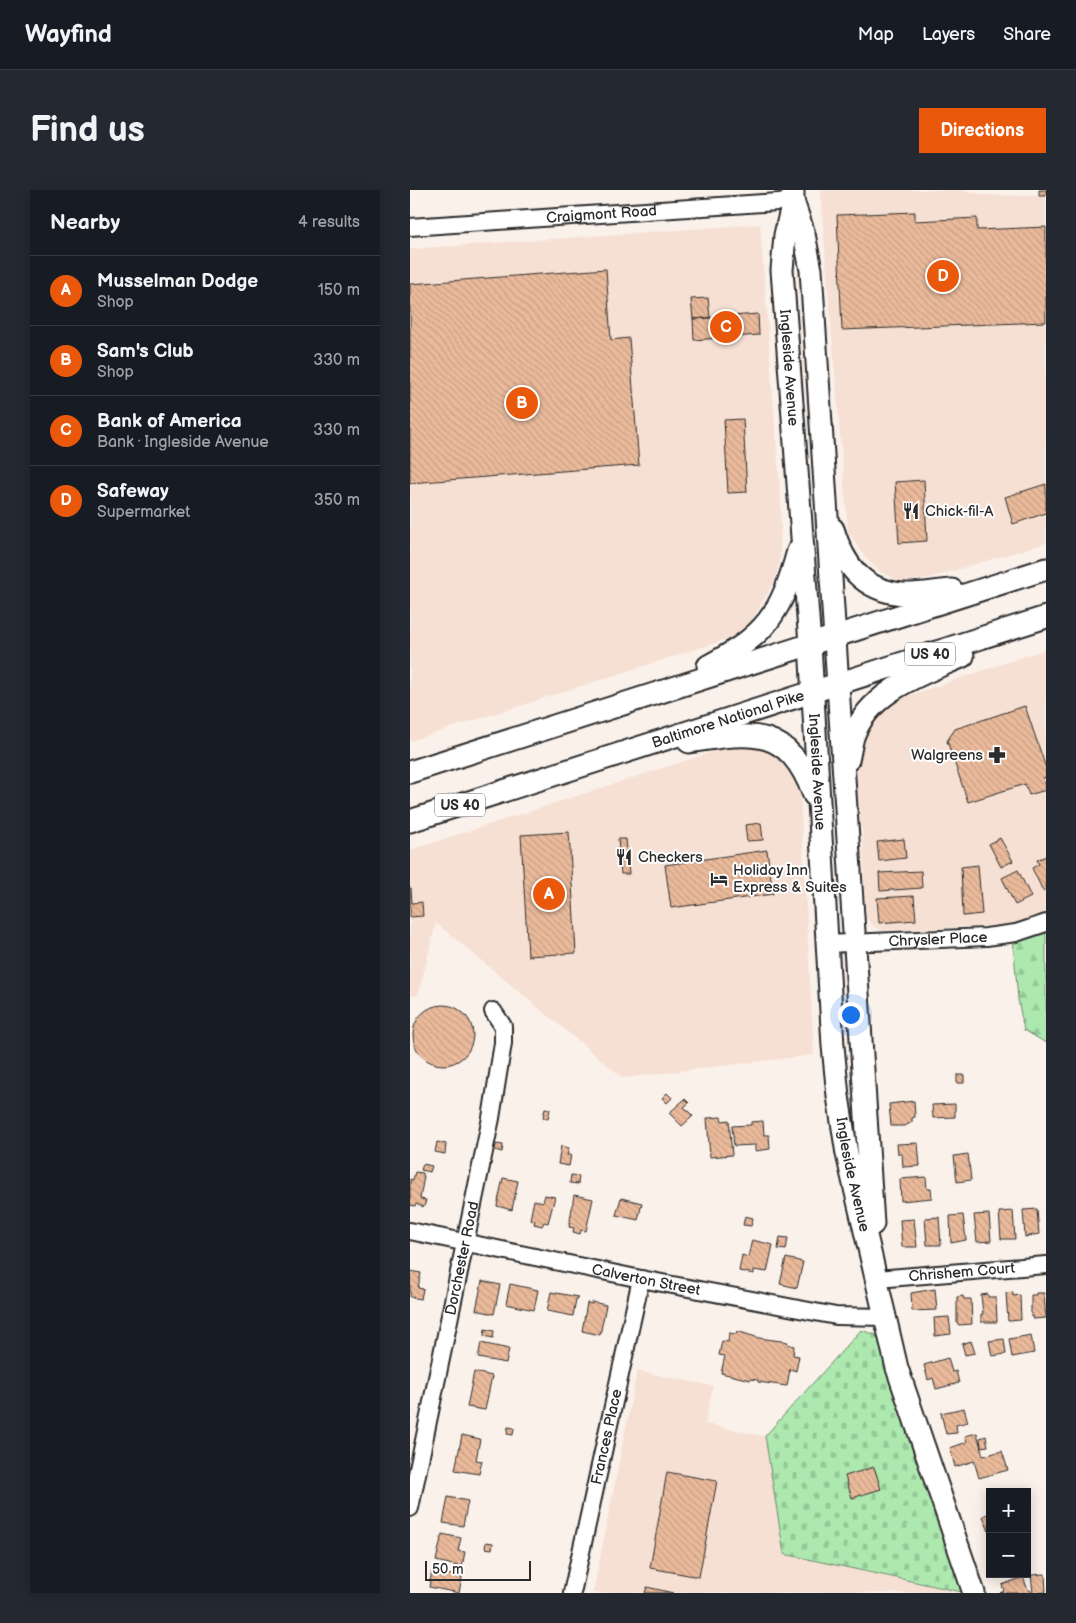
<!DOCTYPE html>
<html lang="en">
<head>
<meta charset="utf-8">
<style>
	:root { --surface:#171b24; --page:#242831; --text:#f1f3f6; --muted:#9ea1a6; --line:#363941; --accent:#ea580c }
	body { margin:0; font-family:"Balsamiq Sans",sans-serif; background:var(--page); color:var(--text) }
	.controls { position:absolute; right:15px; bottom:15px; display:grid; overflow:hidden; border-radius:0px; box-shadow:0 2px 12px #0003 }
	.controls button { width:45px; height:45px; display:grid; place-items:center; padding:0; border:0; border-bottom:1px solid var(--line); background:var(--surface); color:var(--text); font:25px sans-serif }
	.scale { position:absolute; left:15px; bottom:12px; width:106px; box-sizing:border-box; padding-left:5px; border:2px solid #2b2b2b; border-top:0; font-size:14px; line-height:18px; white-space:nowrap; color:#2b2b2b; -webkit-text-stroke:4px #fff; paint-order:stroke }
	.you { position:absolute; left:440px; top:824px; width:18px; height:18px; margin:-12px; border:4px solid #fff; border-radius:50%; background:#1a73e8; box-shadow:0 0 0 8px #1a73e833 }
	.badge { display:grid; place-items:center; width:32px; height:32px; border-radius:50%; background:var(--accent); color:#fff; font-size:16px; font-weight:700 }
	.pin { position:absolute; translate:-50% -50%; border:2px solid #fff; box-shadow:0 1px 5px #0006 }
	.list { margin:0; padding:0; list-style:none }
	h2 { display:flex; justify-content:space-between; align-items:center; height:65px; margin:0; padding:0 20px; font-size:21px }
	h2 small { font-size:16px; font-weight:400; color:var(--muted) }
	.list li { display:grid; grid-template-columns:32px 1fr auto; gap:15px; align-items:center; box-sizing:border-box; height:70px; padding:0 20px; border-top:1px solid var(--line) }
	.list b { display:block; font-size:19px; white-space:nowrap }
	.list p { margin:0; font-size:16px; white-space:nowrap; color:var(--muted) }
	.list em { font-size:16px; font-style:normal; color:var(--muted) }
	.map { position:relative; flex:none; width:636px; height:1403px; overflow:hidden; border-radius:0px }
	header { display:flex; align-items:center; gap:30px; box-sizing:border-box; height:70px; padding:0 25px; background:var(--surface); border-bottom:1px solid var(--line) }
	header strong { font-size:24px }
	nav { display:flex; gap:28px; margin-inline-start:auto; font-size:18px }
	.intro { display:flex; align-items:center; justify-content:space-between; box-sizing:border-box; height:120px; padding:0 30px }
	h1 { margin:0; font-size:35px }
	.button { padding:12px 22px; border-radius:0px; background:var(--accent); color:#fff; font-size:18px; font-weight:700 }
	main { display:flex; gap:30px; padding:0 30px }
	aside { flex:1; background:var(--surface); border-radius:0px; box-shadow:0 2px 12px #0003 }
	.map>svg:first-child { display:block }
</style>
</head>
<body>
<header>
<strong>Wayfind</strong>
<nav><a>Map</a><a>Layers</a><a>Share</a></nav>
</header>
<div class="intro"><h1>Find us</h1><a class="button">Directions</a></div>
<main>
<aside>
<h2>Nearby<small>4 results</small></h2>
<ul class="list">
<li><span class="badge">A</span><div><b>Musselman Dodge</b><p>Shop</p></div><em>150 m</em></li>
<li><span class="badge">B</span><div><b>Sam's Club</b><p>Shop</p></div><em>330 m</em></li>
<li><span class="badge">C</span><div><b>Bank of America</b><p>Bank · Ingleside Avenue</p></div><em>330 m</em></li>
<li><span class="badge">D</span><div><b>Safeway</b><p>Supermarket</p></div><em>350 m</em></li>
</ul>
</aside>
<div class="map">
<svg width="636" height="1403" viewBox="0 0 636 1403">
	<defs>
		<pattern id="forest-firs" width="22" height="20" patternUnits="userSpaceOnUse" patternTransform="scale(1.25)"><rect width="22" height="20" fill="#ade9af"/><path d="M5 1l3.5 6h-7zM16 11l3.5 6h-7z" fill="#95c897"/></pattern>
		<pattern id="cemetery-stones" width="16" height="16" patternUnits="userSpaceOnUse" patternTransform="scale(1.25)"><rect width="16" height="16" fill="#ade9af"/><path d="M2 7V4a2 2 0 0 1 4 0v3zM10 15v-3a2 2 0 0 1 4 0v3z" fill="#95c897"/></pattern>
		<pattern id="building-back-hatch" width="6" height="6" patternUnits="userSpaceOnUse" patternTransform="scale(1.25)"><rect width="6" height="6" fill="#eaba9b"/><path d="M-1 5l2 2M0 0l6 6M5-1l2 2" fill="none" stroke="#c9a086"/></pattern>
	</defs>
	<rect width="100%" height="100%" fill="#fbf1eb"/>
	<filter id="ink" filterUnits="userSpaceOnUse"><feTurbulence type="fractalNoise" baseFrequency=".02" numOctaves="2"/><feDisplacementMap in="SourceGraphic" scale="10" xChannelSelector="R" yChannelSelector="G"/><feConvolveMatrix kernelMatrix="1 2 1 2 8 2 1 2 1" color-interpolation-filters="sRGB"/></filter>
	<g filter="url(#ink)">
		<path fill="#f6e0d3" d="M 410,0 L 551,0 L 574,5 L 636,6 L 636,353 L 516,389 L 491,391 L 470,382 L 455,367 L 438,342 Z
			M 350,34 L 371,313 L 370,370 L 364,392 L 342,430 L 327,446 L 0,551 L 0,59 Z
			M 636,459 L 636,724 L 610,733 L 595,735 L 472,741 L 463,736 L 456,727 L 452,641 L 446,598 L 447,575 L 451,555 L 460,534 L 472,520 L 486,510 Z
			M 321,556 L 337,556 L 354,560 L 371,569 L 382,583 L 390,601 L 404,865 L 213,888 L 26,733 L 8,806 L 0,805 L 0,660 Z
			M 227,1181 L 303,1196 L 295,1234 L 355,1246 L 374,1364 L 552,1403 L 183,1403 Z"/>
		<path fill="url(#forest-firs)" stroke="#6c8a6d" d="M 636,737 L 636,853 L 614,840 L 608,809 L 603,751 Z"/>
		<path fill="url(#cemetery-stones)" stroke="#6c8a6d" d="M 451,1140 L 466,1145 L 472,1156 L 552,1402 L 374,1364 L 355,1246 Z"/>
		<path fill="url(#building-back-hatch)" stroke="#2b2b2b" d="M 629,0 L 636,0 L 636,6 L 629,6 Z
			M 505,22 L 505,31 L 567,28 L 567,40 L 636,37 L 636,132 L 432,140 L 427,25 Z
			M 196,79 L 201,150 L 219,148 L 229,275 L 0,293 L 0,94 Z
			M 298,108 L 300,128 L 283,129 L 281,109 Z
			M 348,124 L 349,145 L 284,150 L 283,129 Z
			M 333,229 L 337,302 L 318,303 L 314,230 Z
			M 514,290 L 517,351 L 489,353 L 485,292 Z
			M 636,294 L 636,323 L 603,334 L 595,307 Z
			M 615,516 L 636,578 L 636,587 L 633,588 L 636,600 L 619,605 L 615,594 L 558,612 L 537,551 L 545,539 Z
			M 351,633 L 353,650 L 337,651 L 335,635 Z
			M 159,642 L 166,763 L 118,766 L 111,645 Z
			M 590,648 L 603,671 L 591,677 L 579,654 Z
			M 208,649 L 216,649 L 219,684 L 211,684 Z
			M 494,649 L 496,668 L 469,671 L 467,652 Z
			M 357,660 L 363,704 L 261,718 L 255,675 Z
			M 636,666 L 636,699 L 633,701 L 622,678 L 629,674 L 627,670 Z
			M 568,675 L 572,724 L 553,726 L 551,677 Z
			M 608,680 L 621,707 L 605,715 L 592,688 Z
			M 511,681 L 512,698 L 470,701 L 469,683 Z
			M 0,698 L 1,698 L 2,713 L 12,712 L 13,726 L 0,727 Z
			M 504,706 L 506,730 L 469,733 L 467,708 Z
			M3 845a30 30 0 1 1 60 0a30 30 0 1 1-60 0Z
			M 547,885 L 554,885 L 554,893 L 547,893 Z
			M 257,903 L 262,908 L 257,913 L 252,908 Z
			M 275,909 L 279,913 L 274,917 L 283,926 L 272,936 L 259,923 Z
			M 504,911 L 505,927 L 502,928 L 502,932 L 495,936 L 481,936 L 479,914 Z
			M 545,914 L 545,927 L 523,928 L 522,915 Z
			M 135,918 L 140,919 L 138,929 L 133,928 Z
			M 311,927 L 312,931 L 319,930 L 322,965 L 300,967 L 297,928 Z
			M 353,931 L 354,945 L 359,945 L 360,959 L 345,961 L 345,955 L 324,956 L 322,936 L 341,935 L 341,932 Z
			M 27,952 L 36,954 L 35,964 L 25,962 Z
			M 508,953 L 510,976 L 493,977 L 492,964 L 488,964 L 487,954 Z
			M 86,954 L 93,955 L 92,962 L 85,960 Z
			M 151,956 L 159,958 L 157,965 L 161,965 L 159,976 L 148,974 Z
			M 558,964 L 561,990 L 547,992 L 544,966 Z
			M 13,974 L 22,976 L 20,982 L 11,980 Z
			M 5,982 L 13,983 L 13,985 L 14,986 L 10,1009 L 16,1010 L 14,1017 L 6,1014 L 5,1016 L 0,1015 L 0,989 L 3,990 Z
			M 161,985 L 169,986 L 168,994 L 160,993 Z
			M 516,987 L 517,999 L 521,999 L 522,1008 L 491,1011 L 490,989 Z
			M 93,988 L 108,991 L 102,1020 L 87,1016 Z
			M 135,1005 L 145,1007 L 138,1033 L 134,1032 L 132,1036 L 124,1034 L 125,1030 L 120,1029 L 124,1010 L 133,1012 Z
			M 164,1005 L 183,1009 L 176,1041 L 171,1040 L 170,1044 L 163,1042 L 164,1038 L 159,1037 Z
			M 211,1008 L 232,1013 L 228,1030 L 206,1025 Z
			M 627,1019 L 629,1044 L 615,1047 L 613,1020 Z
			M 603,1021 L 605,1049 L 591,1049 L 589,1022 Z
			M 579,1024 L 581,1051 L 567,1052 L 564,1025 Z
			M 553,1025 L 556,1050 L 541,1053 L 540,1026 Z
			M 335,1026 L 343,1028 L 341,1036 L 333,1035 Z
			M 529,1027 L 531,1055 L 517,1055 L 515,1028 Z
			M 504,1029 L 507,1057 L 492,1057 L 490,1030 Z
			M 370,1047 L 378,1048 L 376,1060 L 368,1059 Z
			M 342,1050 L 363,1055 L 357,1082 L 344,1080 L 344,1084 L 329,1081 L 332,1065 L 338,1067 Z
			M 376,1068 L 393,1072 L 387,1098 L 370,1094 Z
			M 0,1081 L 11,1083 L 8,1098 L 13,1099 L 11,1109 L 0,1107 Z
			M 72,1091 L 90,1095 L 84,1124 L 66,1120 Z
			M 100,1094 L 128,1100 L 124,1120 L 96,1114 Z
			M 525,1099 L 527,1120 L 502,1121 L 501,1103 Z
			M 141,1102 L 168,1107 L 166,1109 L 163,1126 L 137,1121 Z
			M 603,1102 L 603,1106 L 610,1105 L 611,1130 L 598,1131 L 596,1103 Z
			M 626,1103 L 634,1103 L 636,1128 L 623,1129 L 623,1127 L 621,1127 L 621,1105 L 626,1105 Z
			M 578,1104 L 578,1107 L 586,1107 L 587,1132 L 571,1132 L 571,1124 L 573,1124 L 571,1105 Z
			M 553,1106 L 554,1109 L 561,1109 L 562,1134 L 549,1135 L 547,1133 L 547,1107 Z
			M 182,1112 L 196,1115 L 190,1145 L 172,1141 L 177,1113 L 182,1114 Z
			M 539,1127 L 541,1144 L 525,1146 L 524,1128 Z
			M 75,1139 L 84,1141 L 83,1148 L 74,1146 Z
			M 327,1141 L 349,1148 L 378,1152 L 377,1154 L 384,1156 L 383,1165 L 389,1166 L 386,1181 L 380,1179 L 377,1196 L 348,1192 L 348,1190 L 340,1189 L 340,1190 L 311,1183 L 315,1166 L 309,1165 L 312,1151 L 318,1152 L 319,1143 L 326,1144 Z
			M 621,1145 L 624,1163 L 602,1167 L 599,1149 Z
			M 594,1149 L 596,1164 L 582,1166 L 579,1151 Z
			M 561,1151 L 565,1163 L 555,1165 L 552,1154 Z
			M 71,1153 L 99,1159 L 96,1173 L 68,1168 Z
			M 538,1168 L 542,1182 L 546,1181 L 549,1193 L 526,1199 L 523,1188 L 518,1190 L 514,1175 Z
			M 64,1182 L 82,1186 L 75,1220 L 57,1217 Z
			M 554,1218 L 558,1232 L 546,1235 L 547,1243 L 536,1244 L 531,1223 Z
			M 98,1237 L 104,1238 L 103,1245 L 97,1244 Z
			M 567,1243 L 573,1266 L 592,1261 L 598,1280 L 569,1288 L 564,1271 L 545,1277 L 540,1258 L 557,1252 L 555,1246 Z
			M 52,1245 L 70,1249 L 66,1270 L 72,1271 L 69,1284 L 45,1280 Z
			M 576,1246 L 578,1256 L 571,1257 L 570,1248 Z
			M 464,1277 L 471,1299 L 442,1308 L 435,1286 Z
			M 257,1282 L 307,1291 L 289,1387 L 240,1378 Z
			M 38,1307 L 58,1311 L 53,1336 L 33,1333 Z
			M 580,1323 L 580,1344 L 573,1326 Z
			M 32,1344 L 51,1348 L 48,1361 L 55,1362 L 52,1377 L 26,1371 Z
			M 76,1352 L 83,1353 L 82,1359 L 75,1358 Z
			M 22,1381 L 52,1387 L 49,1403 L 19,1397 Z
			M 635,1384 L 636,1402 L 623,1403 L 621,1385 Z
			M 613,1387 L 618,1400 L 620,1400 L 622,1403 L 590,1403 L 594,1401 L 592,1395 Z
			M 237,1397 L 263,1403 L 235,1403 Z"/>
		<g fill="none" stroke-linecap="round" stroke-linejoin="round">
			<g stroke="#2b2b2b" stroke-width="20">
				<g id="minor">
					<path id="s1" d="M 0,37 L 383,11"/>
					<path id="s2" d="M 417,754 L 576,747 L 606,743 L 636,733"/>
					<path id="s3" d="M 0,1041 L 231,1089 L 426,1126 L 474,1127"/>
					<path id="s4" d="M 467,1089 L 636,1075"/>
					<path id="s5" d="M 0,1318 L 81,928 L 93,853 L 93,836 L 83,821"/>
					<path id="s6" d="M 162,1403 L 231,1089"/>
				</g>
			</g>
			<g stroke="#2b2b2b" stroke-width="25">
				<g id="major">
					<path id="s7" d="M 383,0 L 383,11 L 375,45 L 372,80 L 400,454 L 423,856 L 428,906 L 437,964 L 487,1178 L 564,1403"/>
					<path d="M 383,11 L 394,44 L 401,80 L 463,1034"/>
					<path d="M 423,339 C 434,375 452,400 492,404 C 508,405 526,401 542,400"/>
					<path d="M 298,476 C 356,445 371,424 388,361"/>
					<path d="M 279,552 C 342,542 378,535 404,605"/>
					<path d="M 438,570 C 440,562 441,554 443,547 C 460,500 513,484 553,466"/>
					<path d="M 0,582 L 636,379"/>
					<path id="s8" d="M 0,631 L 636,427"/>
				</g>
			</g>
			<use href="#minor" stroke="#fff" stroke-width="16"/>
			<use href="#major" stroke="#fff" stroke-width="21"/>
		</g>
	</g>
	<defs>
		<g id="restaurant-bare" transform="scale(1.35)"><path d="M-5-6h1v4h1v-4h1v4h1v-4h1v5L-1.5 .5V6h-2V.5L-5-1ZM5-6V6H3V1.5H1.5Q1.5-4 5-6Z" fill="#2b2b2b" stroke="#fff" stroke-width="2.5" paint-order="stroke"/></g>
		<g id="pharmacy-bare" transform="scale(1.35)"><path d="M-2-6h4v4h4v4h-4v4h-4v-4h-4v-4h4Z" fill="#2b2b2b" stroke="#fff" stroke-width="2.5" paint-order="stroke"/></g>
		<g id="hotel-bare" transform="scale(1.35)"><path d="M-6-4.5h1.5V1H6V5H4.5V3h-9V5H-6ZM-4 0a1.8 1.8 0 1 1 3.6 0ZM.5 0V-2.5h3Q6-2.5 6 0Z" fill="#2b2b2b" stroke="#fff" stroke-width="2.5" paint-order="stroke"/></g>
	</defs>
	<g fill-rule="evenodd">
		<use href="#restaurant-bare" x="501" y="321"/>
		<use href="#pharmacy-bare" x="587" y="565"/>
		<use href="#restaurant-bare" x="214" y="667"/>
		<use href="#hotel-bare" x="309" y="689"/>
	</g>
	<g text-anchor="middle" stroke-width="4" stroke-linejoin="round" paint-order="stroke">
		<g fill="#fff" stroke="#6b6b6b" stroke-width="1">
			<rect x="495" y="452.5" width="50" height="23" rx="4"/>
			<rect x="25" y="603.5" width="50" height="23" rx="4"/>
		</g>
		<g font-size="14" font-weight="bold" fill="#2b2b2b">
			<text x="520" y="469">US 40</text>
			<text x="50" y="620">US 40</text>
		</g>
		<g font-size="15" fill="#2b2b2b" stroke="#fff">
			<text dy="5" stroke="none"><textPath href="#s1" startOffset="192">Craigmont Road</textPath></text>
			<text dy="5" stroke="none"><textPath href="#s7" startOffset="179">Ingleside Avenue</textPath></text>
			<text dy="5" stroke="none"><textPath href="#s8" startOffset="334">Baltimore National Pike</textPath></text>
			<text dy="5" stroke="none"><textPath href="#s7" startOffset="584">Ingleside Avenue</textPath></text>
			<text dy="5" stroke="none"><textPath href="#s2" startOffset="111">Chrysler Place</textPath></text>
			<text dy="5" stroke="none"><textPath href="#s7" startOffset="989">Ingleside Avenue</textPath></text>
			<text dy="5" stroke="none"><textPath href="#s5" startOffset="255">Dorchester Road</textPath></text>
			<text dy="5" stroke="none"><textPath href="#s4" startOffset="85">Chrishem Court</textPath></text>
			<text dy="5" stroke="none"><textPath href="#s3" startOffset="241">Calverton Street</textPath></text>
			<text dy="5" stroke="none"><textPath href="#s6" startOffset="160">Frances Place</textPath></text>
		</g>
		<g font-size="15" fill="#2b2b2b" stroke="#fff" text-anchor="start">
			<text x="515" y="326">Chick-fil-A</text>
			<text x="573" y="570" text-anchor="end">Walgreens</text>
			<text x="228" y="672">Checkers</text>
			<text x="323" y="685">Holiday Inn<tspan x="323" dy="17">Express &amp; Suites</tspan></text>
		</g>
	</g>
</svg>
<div class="controls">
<button>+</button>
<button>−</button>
</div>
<div class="scale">50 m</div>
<div class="you"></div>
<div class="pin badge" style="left:139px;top:704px">A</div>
<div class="pin badge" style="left:112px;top:213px">B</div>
<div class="pin badge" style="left:316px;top:137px">C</div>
<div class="pin badge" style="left:533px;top:86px">D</div>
</div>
</main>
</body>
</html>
